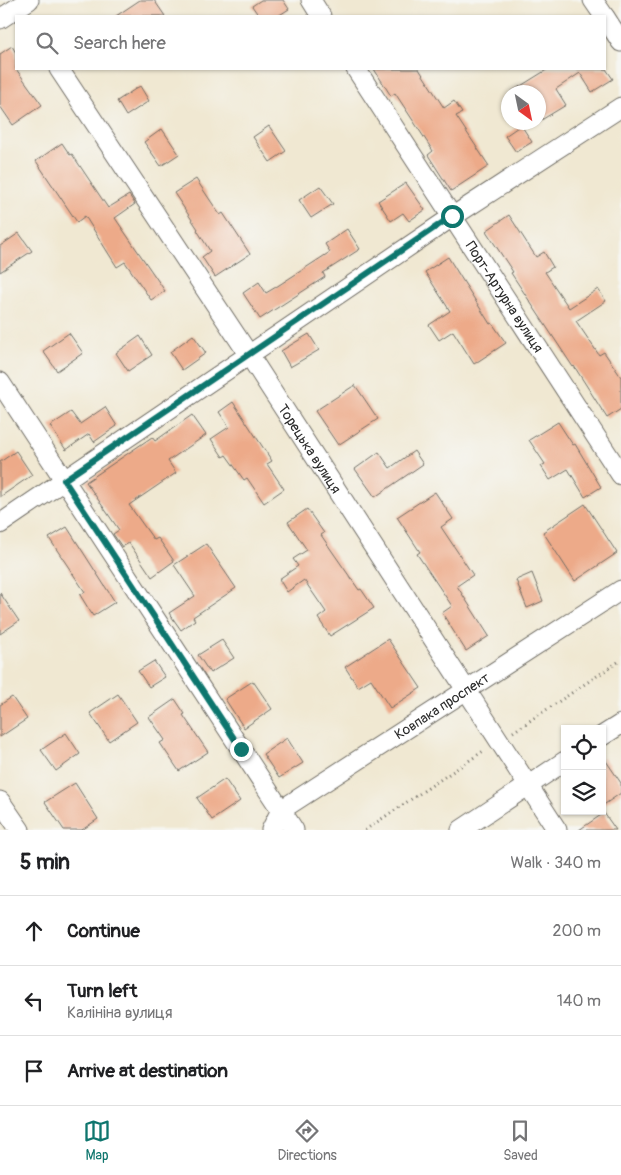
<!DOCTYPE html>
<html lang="en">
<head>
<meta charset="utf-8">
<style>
	:root { --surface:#fff; --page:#f2f2f2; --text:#202124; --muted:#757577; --line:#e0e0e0; --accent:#0f766e }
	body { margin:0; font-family:Pangolin,sans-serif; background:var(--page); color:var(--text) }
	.controls { position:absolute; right:15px; bottom:15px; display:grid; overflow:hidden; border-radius:0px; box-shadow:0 1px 4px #0004 }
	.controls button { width:45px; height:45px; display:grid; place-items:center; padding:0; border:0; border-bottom:1px solid var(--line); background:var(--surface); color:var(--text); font:25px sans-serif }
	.compass { position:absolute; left:501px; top:85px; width:45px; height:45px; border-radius:50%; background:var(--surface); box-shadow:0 1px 4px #0004; rotate:147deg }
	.stop { position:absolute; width:15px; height:15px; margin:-11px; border:4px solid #0f766e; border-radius:50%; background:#fff }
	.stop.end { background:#0f766e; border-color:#fff; box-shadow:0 1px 5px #0008 }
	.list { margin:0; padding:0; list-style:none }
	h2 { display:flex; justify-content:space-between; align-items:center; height:65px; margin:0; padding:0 20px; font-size:21px }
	h2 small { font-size:16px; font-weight:400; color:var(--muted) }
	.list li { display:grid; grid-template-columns:32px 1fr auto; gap:15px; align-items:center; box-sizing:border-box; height:70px; padding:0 20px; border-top:1px solid var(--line) }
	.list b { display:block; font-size:19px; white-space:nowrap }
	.list p { margin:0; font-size:16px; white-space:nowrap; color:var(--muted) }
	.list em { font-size:16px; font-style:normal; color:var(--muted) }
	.icon { flex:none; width:28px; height:28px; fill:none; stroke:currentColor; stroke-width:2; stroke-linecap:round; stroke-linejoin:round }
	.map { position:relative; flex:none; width:621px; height:830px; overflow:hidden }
	.search { position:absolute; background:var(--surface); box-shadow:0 1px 4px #0004; left:15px; right:15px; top:15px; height:55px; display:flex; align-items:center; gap:12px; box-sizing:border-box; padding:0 18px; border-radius:0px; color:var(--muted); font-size:19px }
	.sheet { height:275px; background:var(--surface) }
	nav { display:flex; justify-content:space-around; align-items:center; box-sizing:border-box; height:70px; border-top:1px solid var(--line); background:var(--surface); font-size:14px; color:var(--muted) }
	nav a { display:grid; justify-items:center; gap:2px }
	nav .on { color:var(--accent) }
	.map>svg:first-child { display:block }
</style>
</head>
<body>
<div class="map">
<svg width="621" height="830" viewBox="0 0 621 830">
	<rect width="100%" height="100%" fill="#f6f6f2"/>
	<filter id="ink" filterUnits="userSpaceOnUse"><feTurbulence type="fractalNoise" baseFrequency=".02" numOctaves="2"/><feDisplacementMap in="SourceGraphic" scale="10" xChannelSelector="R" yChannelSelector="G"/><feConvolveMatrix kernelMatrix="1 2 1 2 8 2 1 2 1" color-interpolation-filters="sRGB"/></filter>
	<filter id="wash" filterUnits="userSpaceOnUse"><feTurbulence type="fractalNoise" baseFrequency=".0096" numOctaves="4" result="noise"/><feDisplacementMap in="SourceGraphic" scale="20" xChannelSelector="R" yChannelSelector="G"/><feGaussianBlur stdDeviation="1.12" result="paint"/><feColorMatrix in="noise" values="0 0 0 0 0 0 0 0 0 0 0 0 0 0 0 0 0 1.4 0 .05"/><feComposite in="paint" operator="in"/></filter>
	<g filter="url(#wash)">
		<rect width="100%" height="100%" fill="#f0e8d2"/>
		<g id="blocks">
			<path fill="#edaa89" d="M 140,0 L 154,0 L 165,16 L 116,16 Z
				M 261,0 L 283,0 L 289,9 L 278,16 L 259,16 L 252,6 Z
				M 12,46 L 16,53 L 16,69 L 42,105 L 13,125 L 0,106 L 0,54 Z
				M 374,69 L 419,69 L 444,108 L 454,101 L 462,113 L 456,116 L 489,166 L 451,191 L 428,155 L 433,151 L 395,93 L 391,96 Z
				M 548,69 L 606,69 L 613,79 L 592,92 L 580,73 L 556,89 L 566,105 L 538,122 L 538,92 L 511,92 Z
				M 140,86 L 149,101 L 126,116 L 117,101 Z
				M 521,125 L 532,142 L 516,152 L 505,136 Z
				M 269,126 L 286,151 L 270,162 L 253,137 Z
				M 162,129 L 179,154 L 161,166 L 144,142 Z
				M 62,143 L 70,155 L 72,154 L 108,208 L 129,195 L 135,204 L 115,218 L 165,291 L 151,300 L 125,262 L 117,267 L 85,216 L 77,222 L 36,161 Z
				M 196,179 L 220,215 L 223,213 L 250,254 L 215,277 L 202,257 L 210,251 L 197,230 L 198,229 L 174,193 Z
				M 406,183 L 425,210 L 409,221 L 403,213 L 391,221 L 378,201 Z
				M 320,186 L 333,204 L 311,218 L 299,200 Z
				M 509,215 L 536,257 L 544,252 L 553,267 L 545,272 L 569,308 L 598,289 L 606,301 L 576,321 L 599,355 L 604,352 L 621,377 L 621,409 L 607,418 L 574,366 L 573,367 L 511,273 L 513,272 L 486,231 Z
				M 347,229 L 360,249 L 323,273 L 325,277 L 260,319 L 243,293 L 259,282 L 266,293 L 276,287 L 330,252 L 325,244 Z
				M 19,233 L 32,251 L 0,272 L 0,246 Z
				M 448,257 L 490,324 L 492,323 L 506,343 L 474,364 L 453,331 L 439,340 L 429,325 L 450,311 L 425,272 Z
				M 69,333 L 83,353 L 57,371 L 43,351 Z
				M 309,334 L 319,350 L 290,367 L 281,351 Z
				M 193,335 L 206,353 L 182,370 L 170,352 Z
				M 140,336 L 152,355 L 128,371 L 116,353 Z
				M 355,385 L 378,419 L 338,445 L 315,411 Z
				M 233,402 L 272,461 L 267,464 L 284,489 L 264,503 L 247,478 L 244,480 L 226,455 L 223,457 L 211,439 L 229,427 L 219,412 Z
				M 105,407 L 117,426 L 94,442 L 89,434 L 66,450 L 50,426 L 71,412 L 80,424 Z
				M 192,415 L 206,435 L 168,461 L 176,473 L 129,505 L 154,540 L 158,538 L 174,561 L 152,577 L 129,543 L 122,547 L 113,534 L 119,530 L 86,482 L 152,437 L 155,441 Z
				M 558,422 L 573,445 L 575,444 L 601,487 L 585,497 L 568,469 L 550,480 L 541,466 L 545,464 L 529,440 Z
				M 16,451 L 32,475 L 0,497 L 0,462 Z
				M 414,451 L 423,464 L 375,497 L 355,469 L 379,452 L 390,468 Z
				M 435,492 L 453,519 L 441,527 L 473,575 L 457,586 L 489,636 L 466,651 L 442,613 L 452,606 L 417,554 L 420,552 L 397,517 Z
				M 585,504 L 617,553 L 575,581 L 543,532 Z
				M 307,509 L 324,533 L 321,535 L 334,554 L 359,590 L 361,589 L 374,608 L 330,636 L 318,618 L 326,612 L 304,580 L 287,592 L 279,579 L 298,566 L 293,559 L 307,550 L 288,522 Z
				M 67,527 L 115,602 L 93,616 L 80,595 L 85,592 L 49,538 Z
				M 206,544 L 236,588 L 193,617 L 195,620 L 181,630 L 169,613 L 195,596 L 174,565 Z
				M 532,573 L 543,601 L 527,608 L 516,580 Z
				M 0,593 L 19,621 L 0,634 Z
				M 388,639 L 421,688 L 390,708 L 371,679 L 358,687 L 345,667 Z
				M 222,640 L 234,658 L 210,673 L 198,655 Z
				M 154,661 L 165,677 L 149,687 L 138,671 Z
				M 253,681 L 272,709 L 244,728 L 225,699 Z
				M 118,694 L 137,722 L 109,741 L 90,713 Z
				M 12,697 L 27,719 L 0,737 L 0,705 Z
				M 175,699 L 185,714 L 183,715 L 208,752 L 179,771 L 160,743 L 165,740 L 149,717 Z
				M 66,733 L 80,754 L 56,771 L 41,750 Z
				M 287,738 L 303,763 L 279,778 L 263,754 Z
				M 602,755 L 621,783 L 621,793 L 602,806 Z
				M 225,779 L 240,801 L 212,820 L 197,798 Z
				M 75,783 L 98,819 L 82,830 L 64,830 L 45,802 Z
				M 604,813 L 616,830 L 579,830 Z"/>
		</g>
	</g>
	<g filter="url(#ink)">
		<use href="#blocks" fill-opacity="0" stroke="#706d65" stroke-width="1"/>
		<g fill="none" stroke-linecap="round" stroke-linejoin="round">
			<g stroke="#706d65" stroke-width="21">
				<g id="street">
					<path d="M 311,0 L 321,16"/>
					<path d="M 593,0 L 604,16"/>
					<path d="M 605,17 L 621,42"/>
					<path d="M 0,19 L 29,0"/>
					<path id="s1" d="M 59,69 L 249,355 L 557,830"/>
					<path id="s2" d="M 356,69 L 621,475"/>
					<path d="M 0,382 L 294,830"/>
					<path d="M 0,524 L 452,217 L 621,107"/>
					<path d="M 602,736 L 621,724"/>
					<path d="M 0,801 L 20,830"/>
					<path id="s3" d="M 271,830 L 281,810 L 621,590"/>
					<path d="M 461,830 L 565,761"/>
				</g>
			</g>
			<path stroke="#706d65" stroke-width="3" stroke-dasharray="1 4" stroke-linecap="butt" d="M 513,732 L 621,660
				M 365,830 L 485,750"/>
			<use href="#street" stroke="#fff" stroke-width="19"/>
		</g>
	</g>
	<g fill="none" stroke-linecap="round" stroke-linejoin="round" filter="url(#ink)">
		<path stroke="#0f766e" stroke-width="6" d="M 241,749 L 64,480 L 452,216"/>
	</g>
	<g text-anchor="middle" stroke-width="5" stroke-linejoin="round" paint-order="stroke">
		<g font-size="14" fill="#2b2b2b" stroke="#f6f6f2">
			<text dy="5" stroke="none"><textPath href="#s2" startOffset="272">Порт-Артурна вулиця</textPath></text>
			<text dy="5" stroke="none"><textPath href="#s1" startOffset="455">Торецька вулиця</textPath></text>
			<text dy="5" stroke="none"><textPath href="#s3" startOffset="214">Ковпака проспект</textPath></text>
		</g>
	</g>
</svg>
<div class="controls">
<button><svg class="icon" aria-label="locate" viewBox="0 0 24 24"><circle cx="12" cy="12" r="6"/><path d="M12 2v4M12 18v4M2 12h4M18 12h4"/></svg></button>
<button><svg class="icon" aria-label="layers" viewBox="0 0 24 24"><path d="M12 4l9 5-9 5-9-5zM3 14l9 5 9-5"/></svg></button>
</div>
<svg class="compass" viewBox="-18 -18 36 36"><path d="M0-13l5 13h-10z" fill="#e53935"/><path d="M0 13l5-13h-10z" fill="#757577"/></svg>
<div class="stop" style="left:452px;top:216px"></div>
<div class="stop end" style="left:241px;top:749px"></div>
<div class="search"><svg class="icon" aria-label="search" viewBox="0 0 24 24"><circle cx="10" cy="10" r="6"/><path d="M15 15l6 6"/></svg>Search here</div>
</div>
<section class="sheet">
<h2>5 min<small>Walk · 340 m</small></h2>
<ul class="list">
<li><svg class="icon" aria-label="ahead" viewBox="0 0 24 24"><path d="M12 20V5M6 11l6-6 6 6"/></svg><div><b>Continue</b></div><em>200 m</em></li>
<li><svg class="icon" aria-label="left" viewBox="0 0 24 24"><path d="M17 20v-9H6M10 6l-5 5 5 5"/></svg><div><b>Turn left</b><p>Калініна вулиця</p></div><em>140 m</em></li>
<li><svg class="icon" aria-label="arrive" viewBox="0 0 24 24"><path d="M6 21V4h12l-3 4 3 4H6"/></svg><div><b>Arrive at destination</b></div></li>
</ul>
</section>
<nav>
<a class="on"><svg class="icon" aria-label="map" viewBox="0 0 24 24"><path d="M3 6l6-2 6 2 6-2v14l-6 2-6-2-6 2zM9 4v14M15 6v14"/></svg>Map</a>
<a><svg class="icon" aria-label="directions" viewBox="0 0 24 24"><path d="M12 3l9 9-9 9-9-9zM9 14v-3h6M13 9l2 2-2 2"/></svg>Directions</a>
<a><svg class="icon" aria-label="saved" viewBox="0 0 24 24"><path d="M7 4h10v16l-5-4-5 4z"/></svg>Saved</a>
</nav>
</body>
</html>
